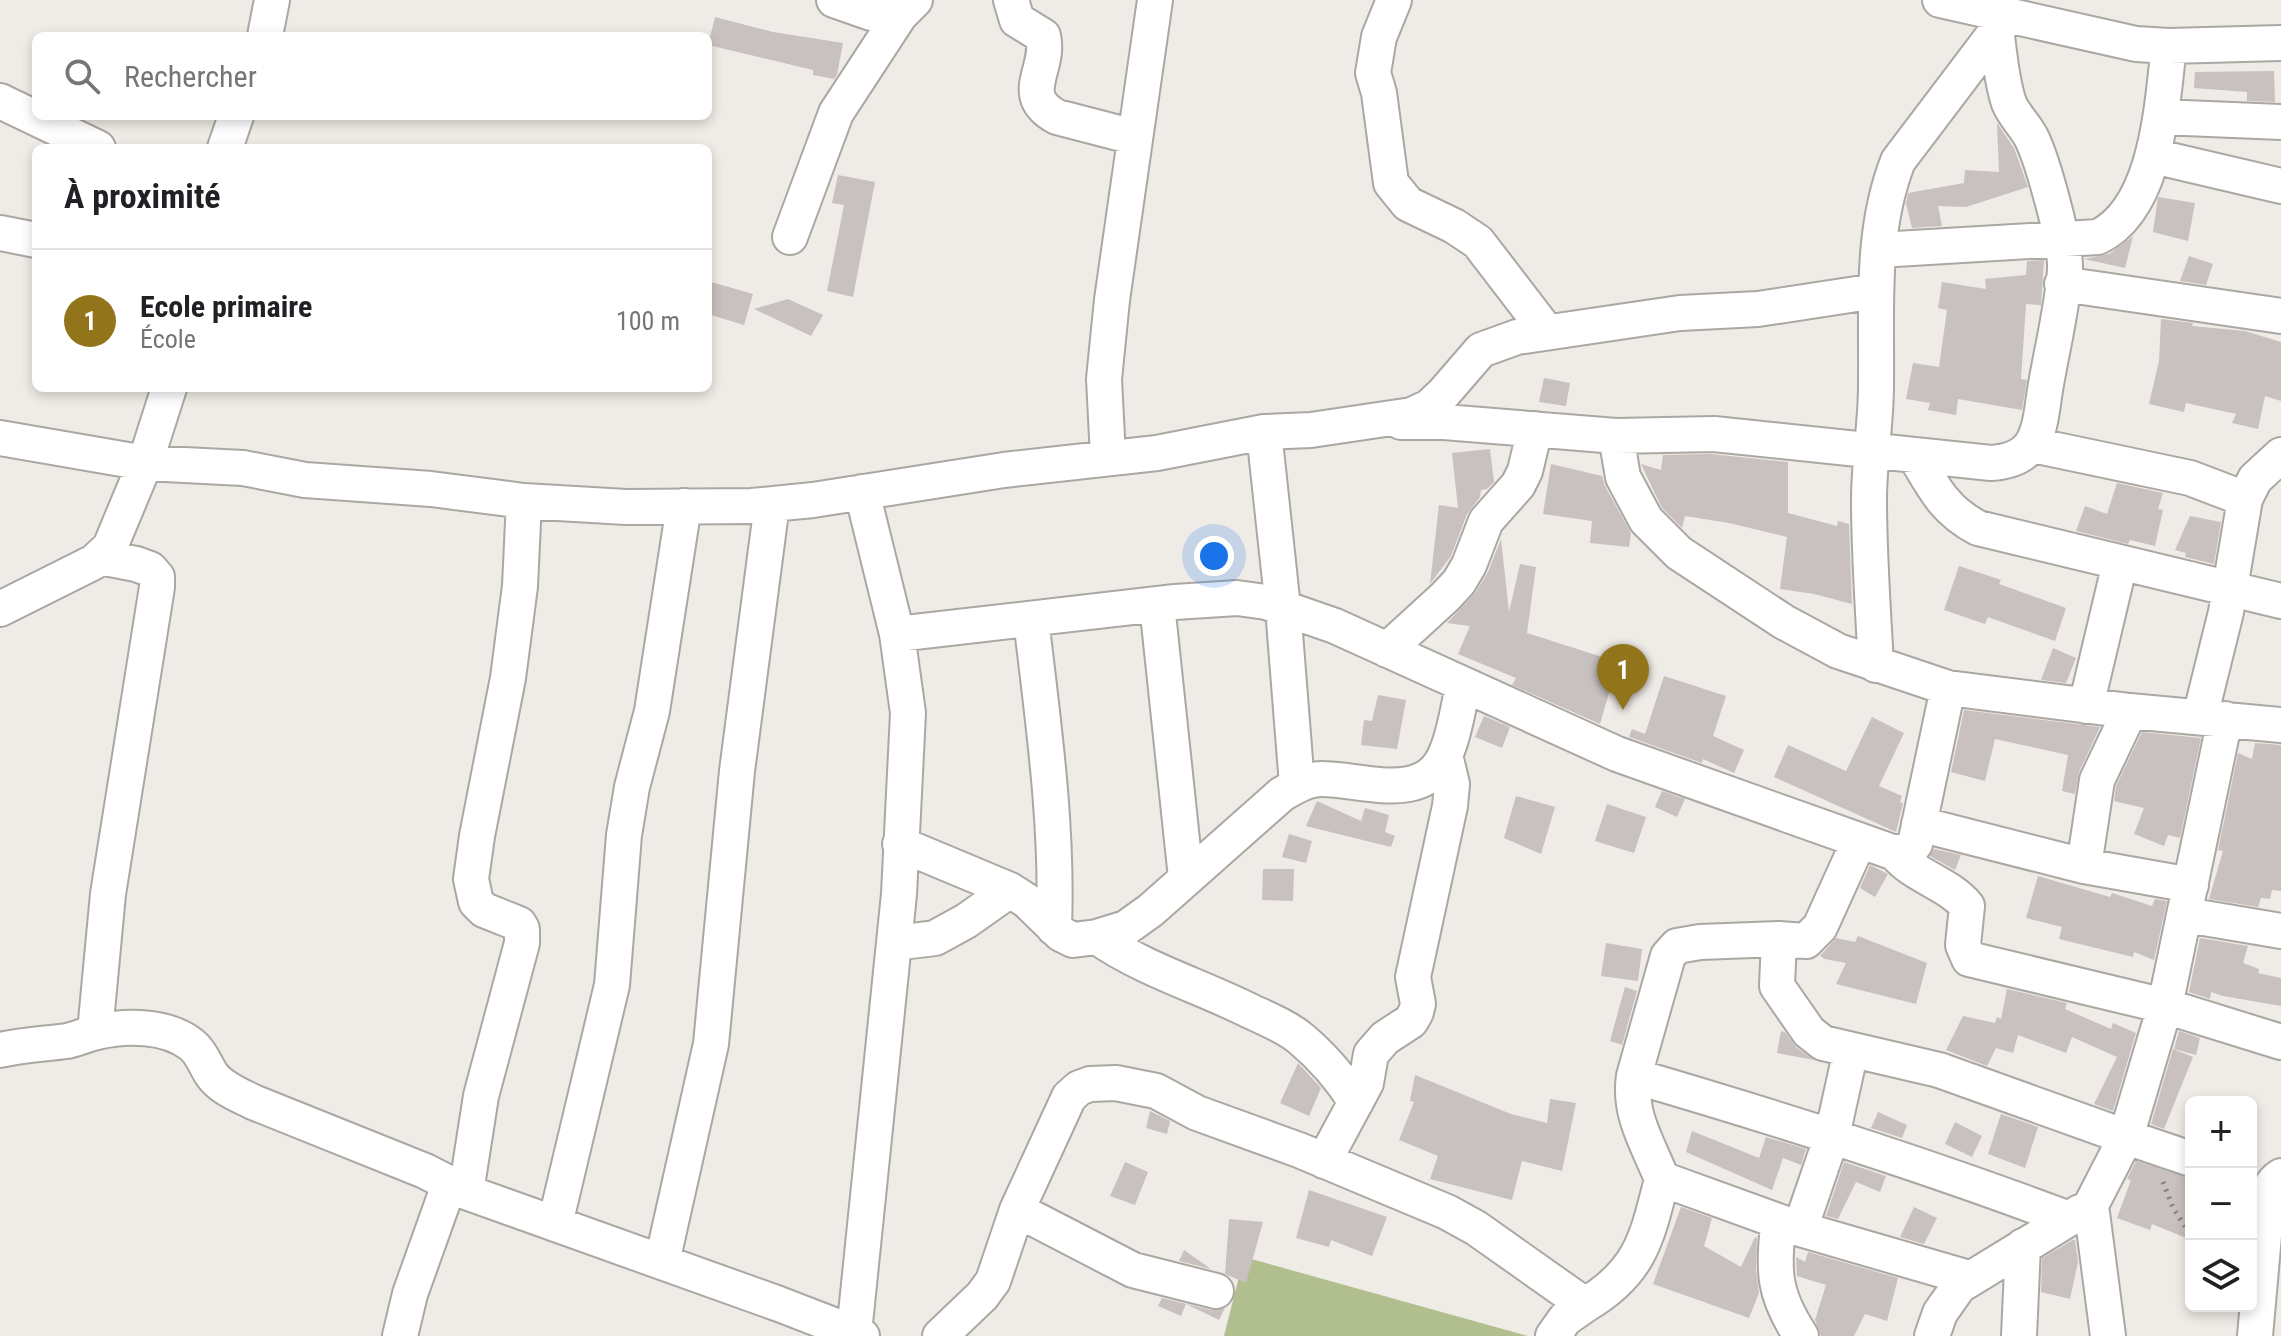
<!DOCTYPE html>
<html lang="fr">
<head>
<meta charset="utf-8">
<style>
	:root { --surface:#fff; --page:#f2f2f2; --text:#202124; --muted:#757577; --line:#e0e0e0; --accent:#92741a }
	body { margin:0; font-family:"Roboto Condensed",sans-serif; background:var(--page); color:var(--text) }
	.controls { position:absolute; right:24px; bottom:24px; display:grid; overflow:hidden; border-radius:12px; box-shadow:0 4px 12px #0003 }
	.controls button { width:72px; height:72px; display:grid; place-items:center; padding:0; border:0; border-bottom:2px solid var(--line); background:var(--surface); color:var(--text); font:40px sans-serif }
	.you { position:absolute; left:1214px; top:556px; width:28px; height:28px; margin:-20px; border:6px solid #fff; border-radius:50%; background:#1a73e8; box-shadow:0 0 0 12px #1a73e833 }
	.badge { display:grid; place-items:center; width:52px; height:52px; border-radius:50%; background:var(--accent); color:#fff; font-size:26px; font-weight:700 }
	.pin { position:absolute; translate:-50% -66px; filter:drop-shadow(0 2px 4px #0008) }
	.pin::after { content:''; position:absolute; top:42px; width:28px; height:24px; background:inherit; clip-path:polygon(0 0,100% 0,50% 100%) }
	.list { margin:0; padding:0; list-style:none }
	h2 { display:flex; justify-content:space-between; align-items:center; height:104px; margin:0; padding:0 32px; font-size:34px }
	h2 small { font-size:26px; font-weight:400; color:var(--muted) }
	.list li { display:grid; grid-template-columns:52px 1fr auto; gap:24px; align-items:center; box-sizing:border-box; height:144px; padding:0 32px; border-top:2px solid var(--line) }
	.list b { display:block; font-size:30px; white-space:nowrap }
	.list p { margin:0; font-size:26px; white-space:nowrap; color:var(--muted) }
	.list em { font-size:26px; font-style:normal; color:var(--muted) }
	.icon { flex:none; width:44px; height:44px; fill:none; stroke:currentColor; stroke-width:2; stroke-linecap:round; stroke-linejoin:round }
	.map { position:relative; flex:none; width:2281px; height:1336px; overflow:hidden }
	.search { position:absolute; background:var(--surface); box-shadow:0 4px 12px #0003; left:32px; top:32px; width:680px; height:88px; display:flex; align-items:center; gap:20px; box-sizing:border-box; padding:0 28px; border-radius:12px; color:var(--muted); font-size:30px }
	.panel { position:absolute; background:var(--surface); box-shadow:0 4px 12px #0003; left:32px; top:144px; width:680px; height:248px; border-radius:12px }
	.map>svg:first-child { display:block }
</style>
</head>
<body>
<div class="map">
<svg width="2281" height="1336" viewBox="0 0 2281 1336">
	<rect width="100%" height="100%" fill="#efebe6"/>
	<path fill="#b1bf8f" d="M 1244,1257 L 1528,1336 L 1224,1336 Z"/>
	<path fill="#c8c1bf" d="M 715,17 L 773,32 L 843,43 L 837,75 L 834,79 L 813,75 L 813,70 L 708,45 Z
		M 2274,71 L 2275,102 L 2247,101 L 2247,92 L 2194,88 L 2195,72 Z
		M 1997,123 L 2014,148 L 2028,187 L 1966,207 L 1938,206 L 1942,226 L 1912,228 L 1906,204 L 1908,193 L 1964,183 L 1965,170 L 1999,172 Z
		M 838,175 L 875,182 L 853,297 L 827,291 L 844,205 L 832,203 Z
		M 2158,197 L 2195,203 L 2188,241 L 2153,232 Z
		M 2133,236 L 2125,268 L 2084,259 L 2109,254 Z
		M 2189,256 L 2213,264 L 2206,285 L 2180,281 Z
		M 2044,260 L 2041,305 L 2026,304 L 2021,379 L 2027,380 L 2022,410 L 1958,399 L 1956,415 L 1928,410 L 1930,403 L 1906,399 L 1913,363 L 1939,367 L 1947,310 L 1938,308 L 1942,282 L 1986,289 L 1985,279 L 2026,275 L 2027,261 Z
		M 708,281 L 753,294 L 744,325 L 708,314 Z
		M 788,299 L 823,315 L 811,336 L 754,309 Z
		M 2161,319 L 2193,323 L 2192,326 L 2245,331 L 2281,342 L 2281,401 L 2265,396 L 2258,429 L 2232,423 L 2236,414 L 2186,403 L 2184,412 L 2149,404 L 2159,361 Z
		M 1544,378 L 1570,383 L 1566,406 L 1539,402 Z
		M 1490,449 L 1494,482 L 1487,489 L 1481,490 L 1480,497 L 1467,514 L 1451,556 L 1430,584 L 1439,505 L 1458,508 L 1452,453 Z
		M 1711,454 L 1788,462 L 1788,513 L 1837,526 L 1838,521 L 1849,524 L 1852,604 L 1814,594 L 1780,589 L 1787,537 L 1729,523 L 1685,516 L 1682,528 L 1662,508 L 1641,464 L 1661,470 L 1663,455 Z
		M 1551,464 L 1602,476 L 1605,486 L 1631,533 L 1629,547 L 1590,543 L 1592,521 L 1543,514 Z
		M 2117,483 L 2163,493 L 2158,509 L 2163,510 L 2155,546 L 2130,540 L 2128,544 L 2076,531 L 2085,506 L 2107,514 Z
		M 2190,516 L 2221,522 L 2214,564 L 2185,557 L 2186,553 L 2175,550 Z
		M 1501,539 L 1509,612 L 1520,564 L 1536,567 L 1527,633 L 1618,662 L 1600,724 L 1512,685 L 1516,678 L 1458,654 L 1470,626 L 1447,623 L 1476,592 L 1488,572 Z
		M 1959,566 L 2001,580 L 1999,584 L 2066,608 L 2055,641 L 1988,617 L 1985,624 L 1944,610 Z
		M 2053,648 L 2076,658 L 2066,683 L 2041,680 Z
		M 1664,676 L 1726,696 L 1713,736 L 1744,750 L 1734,773 L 1703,759 L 1702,763 L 1629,737 L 1632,729 L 1645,734 Z
		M 1378,695 L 1406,700 L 1397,749 L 1361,745 L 1364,720 L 1372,721 Z
		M 1964,710 L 2100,727 L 2079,772 L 2075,794 L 2062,791 L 2068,755 L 1995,739 L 1985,781 L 1951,772 Z
		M 1484,716 L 1510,727 L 1502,748 L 1475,737 Z
		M 1872,717 L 1904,733 L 1879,786 L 1902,796 L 1900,802 L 1903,803 L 1896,832 L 1774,777 L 1788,745 L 1846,771 Z
		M 2142,732 L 2201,738 L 2180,838 L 2168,835 L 2164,846 L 2134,834 L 2144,808 L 2114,801 L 2116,786 Z
		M 2255,743 L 2281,745 L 2281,891 L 2272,890 L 2270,899 L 2261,898 L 2258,907 L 2209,899 L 2223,851 L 2218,850 L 2238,753 L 2252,759 Z
		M 1662,791 L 1685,799 L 1677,817 L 1655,807 Z
		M 1516,796 L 1555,807 L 1541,854 L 1504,838 Z
		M 1317,801 L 1361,821 L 1365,808 L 1389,815 L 1385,832 L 1395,836 L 1391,847 L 1306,826 Z
		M 1607,804 L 1646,817 L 1634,853 L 1595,841 Z
		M 1289,834 L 1312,841 L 1306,863 L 1282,857 Z
		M 1934,849 L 1961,855 L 1955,870 L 1930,856 Z
		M 1870,865 L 1888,874 L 1875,897 L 1860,888 Z
		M 1263,869 L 1294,869 L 1293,901 L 1262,900 Z
		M 2038,876 L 2110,897 L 2112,893 L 2152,906 L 2155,899 L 2167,901 L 2154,960 L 2134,952 L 2133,957 L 2059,939 L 2062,927 L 2026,918 Z
		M 1858,936 L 1927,963 L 1916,1004 L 1836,984 L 1846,963 L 1825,959 L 1820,956 L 1836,938 L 1855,942 Z
		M 2200,938 L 2248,946 L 2243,963 L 2259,969 L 2258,973 L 2281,978 L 2281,1006 L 2223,996 L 2211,992 L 2210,999 L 2189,992 Z
		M 1606,943 L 1642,949 L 1638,981 L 1601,976 Z
		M 1625,987 L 1637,991 L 1622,1045 L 1610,1041 Z
		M 2007,989 L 2067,1003 L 2065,1009 L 2111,1029 L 2113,1023 L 2136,1033 L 2113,1111 L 2094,1104 L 2117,1057 L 2072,1037 L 2066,1053 L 2018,1035 L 2013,1053 L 1996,1048 L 1987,1066 L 1946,1050 L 1963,1016 L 1995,1023 L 1997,1017 L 2001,1019 Z
		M 1781,1031 L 1785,1032 L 1797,1048 L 1814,1060 L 1777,1053 Z
		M 2179,1031 L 2200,1038 L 2196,1055 L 2174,1049 Z
		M 2173,1049 L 2193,1057 L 2164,1129 L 2151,1124 Z
		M 1298,1063 L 1321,1088 L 1309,1116 L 1280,1103 Z
		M 1415,1075 L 1511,1114 L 1547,1123 L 1550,1099 L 1576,1103 L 1562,1171 L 1522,1161 L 1512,1200 L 1430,1179 L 1438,1156 L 1399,1140 L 1414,1102 L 1410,1101 Z
		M 1150,1111 L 1170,1121 L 1167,1134 L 1146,1128 Z
		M 1878,1112 L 1907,1125 L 1902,1138 L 1871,1128 Z
		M 2001,1114 L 2038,1127 L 2025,1168 L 1988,1154 Z
		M 1955,1122 L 1982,1136 L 1972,1157 L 1945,1144 Z
		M 1692,1131 L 1759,1158 L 1766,1137 L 1806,1149 L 1801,1165 L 1783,1158 L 1772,1190 L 1686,1152 Z
		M 2136,1161 L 2191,1178 L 2191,1240 L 2152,1224 L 2150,1230 L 2117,1218 L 2131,1180 L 2127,1179 Z
		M 1125,1162 L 1148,1172 L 1135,1205 L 1110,1196 Z
		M 1844,1162 L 1886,1176 L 1880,1192 L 1856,1182 L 1838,1219 L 1826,1216 Z
		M 1309,1190 L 1387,1217 L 1372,1256 L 1331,1240 L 1329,1247 L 1296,1238 Z
		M 1681,1207 L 1712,1218 L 1704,1246 L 1741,1267 L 1755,1237 L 1757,1238 L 1756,1269 L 1759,1293 L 1749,1318 L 1653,1284 Z
		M 1914,1207 L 1937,1218 L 1924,1244 L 1900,1237 Z
		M 1229,1219 L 1263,1222 L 1246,1283 L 1225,1274 Z
		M 2073,1240 L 2075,1240 L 2078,1262 L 2070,1299 L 2041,1292 L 2042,1258 Z
		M 1184,1250 L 1211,1269 L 1179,1261 Z
		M 1808,1252 L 1898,1278 L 1887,1321 L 1865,1314 L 1854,1336 L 1821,1336 L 1815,1320 L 1826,1285 L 1797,1276 L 1796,1257 L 1805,1262 Z
		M 1162,1298 L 1211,1310 L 1225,1308 L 1219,1320 L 1186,1304 L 1181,1316 L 1158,1306 Z"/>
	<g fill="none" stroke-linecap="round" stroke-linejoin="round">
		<g stroke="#aba7a2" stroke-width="38">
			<path id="street" d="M 834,0 L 871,13 L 900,15
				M 1011,0 L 1017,20 L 1043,36 C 1051,69 1016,95 1057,117 L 1134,137
				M 1394,0 L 1379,37 L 1373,73 L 1379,93 L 1391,183 L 1408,204 L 1454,226 L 1478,242 L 1547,332
				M 1940,0 L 2136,44 L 2169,46 L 2281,43
				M 265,36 L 272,0
				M 0,101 L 98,148
				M 2161,117 L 2281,122
				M 225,148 L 236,116
				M 2153,156 L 2281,186
				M 0,233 L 36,240
				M 790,237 L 836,113 L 900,15 L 915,0
				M 1879,250 L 2098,237 C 2158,208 2162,103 2169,46
				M 2062,284 L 2281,316
				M 1401,422 L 1444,422 L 1616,436 L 1714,434 L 1991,463 C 2039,460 2039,430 2045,390 C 2051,353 2063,306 2065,269 C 2066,244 2043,162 2032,139 C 2026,126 2014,116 2009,103 C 2001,80 2000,54 1996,31
				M 1264,432 L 1283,608 L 1297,785
				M 1616,436 L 1623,477 L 1646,520 L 1679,553 L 1784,622 L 1838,651 L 1948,688 L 2130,711 L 2281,725
				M 0,438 L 145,463 L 243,468 L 305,480 L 431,489 L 524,501 L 626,507 L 752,506 L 813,500 L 1004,470 L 1157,453 L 1264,432 L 1311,430 L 1412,415 L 1429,407 L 1443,394 L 1481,350 L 1517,337 L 1680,313 L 1758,309 L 1876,291
				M 2033,445 L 2190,478 L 2245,499
				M 1915,456 C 1934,488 1944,510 1978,528 L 2281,601
				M 1108,457 L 1104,379 L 1112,300 L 1155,0
				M 862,492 L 897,634 L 1175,602 L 1237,598 L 1266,602 L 1335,626 L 1617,754 L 1895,853 L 1908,850 L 1915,844 L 1948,688
				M 1157,604 L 1186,878
				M 0,609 L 94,562 L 110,547 L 145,463 L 169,388
				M 1031,619 C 1043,722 1058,824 1054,928
				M 1387,650 L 1445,597 L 1459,582 L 1469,565 L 1486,521 L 1518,485 L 1525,471 L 1535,429
				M 1876,665 C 1873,610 1869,555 1869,500 C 1869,461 1876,424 1876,385 C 1877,310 1870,232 1898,161 L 2004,21
				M 2086,706 L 2120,563
				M 2200,717 L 2226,612 L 2245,499 L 2255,479 L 2281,455
				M 1919,824 L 2084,866 L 2191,885
				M 1859,841 L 1820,927 L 1806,941 L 1779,939 L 1700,942 L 1677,946 L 1668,956 L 1634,1076 C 1628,1114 1648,1144 1662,1179 L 1800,1229 L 1969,1278
				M 900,844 L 1010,890 L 1027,901 L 1061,934 L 1073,940 L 1097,937 L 1126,928 L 1151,910 L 1282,794 C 1294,787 1307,779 1322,779 C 1363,779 1425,805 1446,753 C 1455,733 1458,708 1463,686
				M 1895,853 C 1915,877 1948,883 1967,906 L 1963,945 L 1969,959 L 2165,1006 L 2281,1042
				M 2084,866 L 2097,780 L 2130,711
				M 2186,915 L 2281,931
				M 1097,937 C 1143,969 1197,985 1246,1009 C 1264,1018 1284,1025 1300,1038 C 1323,1057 1340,1077 1356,1102
				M 1779,939 L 1777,986 L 1809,1032 L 1823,1043 L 1939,1070 L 2126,1137 L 2165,1006 L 2225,719
				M 894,943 L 935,938 L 966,921 L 1010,890
				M 95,1032 L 108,894 L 157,587 L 157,577 L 150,569 L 136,564 L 100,557
				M 0,1050 C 23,1045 44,1044 67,1041 C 77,1039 87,1034 97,1032 C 126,1025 167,1025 192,1045 C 202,1053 205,1065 212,1075 C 221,1088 239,1095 253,1102 L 425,1171 L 466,1192 L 779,1304 L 862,1336
				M 1634,1076 C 1781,1119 1926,1165 2069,1219
				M 1324,1161 L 1366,1083 L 1371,1054 L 1385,1038 L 1411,1021 L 1416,1012 L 1418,1004 L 1413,977 L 1450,806 L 1452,784 L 1445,755
				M 466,1192 L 481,1096 L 522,943 L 522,929 L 519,924 L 484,910 L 476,902 L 471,879 L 477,836 L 508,678 L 520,586 L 524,501
				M 1017,1210 L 1133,1270 L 1216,1291
				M 1778,1222 C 1774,1272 1772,1292 1801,1336
				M 555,1224 L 612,985 L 624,835 L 632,787 L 652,711 L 684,506
				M 1800,1229 L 1832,1136 L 1851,1050
				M 662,1262 L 711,1044 L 737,771 L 772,504
				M 1585,1305 C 1641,1272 1647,1238 1662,1179
				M 854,1333 L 899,894 L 908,713 L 897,634
				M 400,1336 L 410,1294 L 445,1196 L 446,1182
				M 940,1336 L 982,1296 L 993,1281 L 1017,1210 L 1069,1097 L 1079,1088 L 1090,1084 L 1116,1083 L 1156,1091 L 1197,1113 L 1299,1150 L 1447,1212 L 1476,1228 L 1585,1305 L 1565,1319 L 1553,1336
				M 1932,1336 L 1940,1313 L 1959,1286 L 2080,1212
				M 2019,1336 L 2023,1246
				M 2108,1336 L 2091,1205 L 2126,1137 L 2191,1159
				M 2255,1336 L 2267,1202 C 2269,1191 2271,1182 2281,1176"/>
		</g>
		<path stroke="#868380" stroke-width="5" stroke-dasharray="2 6" stroke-linecap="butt" d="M 2163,1182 L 2173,1208 L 2191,1235"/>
		<use href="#street" stroke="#fff" stroke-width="34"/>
	</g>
</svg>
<div class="controls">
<button>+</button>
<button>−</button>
<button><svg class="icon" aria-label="layers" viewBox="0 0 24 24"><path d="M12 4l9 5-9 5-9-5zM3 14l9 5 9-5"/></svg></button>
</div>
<div class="you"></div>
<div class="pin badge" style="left:1623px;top:710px">1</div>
<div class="search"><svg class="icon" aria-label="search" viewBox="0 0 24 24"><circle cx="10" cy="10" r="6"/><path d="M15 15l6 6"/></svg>Rechercher</div>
<section class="panel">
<h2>À proximité<small></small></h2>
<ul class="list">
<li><span class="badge">1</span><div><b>Ecole primaire</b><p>École</p></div><em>100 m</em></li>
</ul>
</section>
</div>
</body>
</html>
